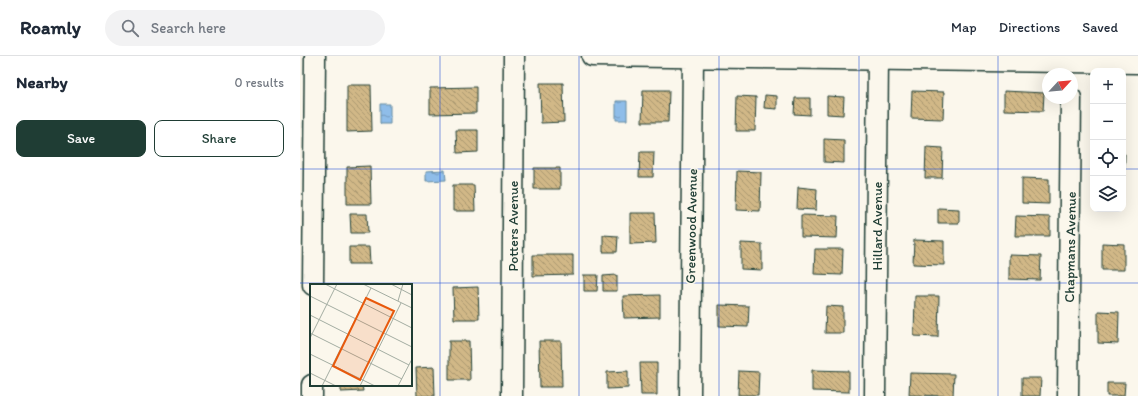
<!DOCTYPE html>
<html lang="en">
<head>
<meta charset="utf-8">
<style>
	:root { --surface:#fff; --page:#f2f2f3; --text:#1f2937; --muted:#747a83; --line:#e0e1e3; --accent:#1f3d34 }
	body { margin:0; font-family:Itim,sans-serif; background:var(--page); color:var(--text) }
	.controls { position:absolute; right:12px; top:12px; display:grid; overflow:hidden; border-radius:8px; box-shadow:0 4px 16px #0002 }
	.controls button { width:36px; height:36px; display:grid; place-items:center; padding:0; border:0; border-bottom:1px solid var(--line); background:var(--surface); color:var(--text); font:20px sans-serif }
	.compass { position:absolute; left:742px; top:12px; width:36px; height:36px; border-radius:50%; background:var(--surface); box-shadow:0 4px 16px #0002; rotate:64deg }
	.list { margin:0; padding:0; list-style:none }
	h2 { display:flex; justify-content:space-between; align-items:center; height:52px; margin:0; padding:0 16px; font-size:17px }
	h2 small { font-size:13px; font-weight:400; color:var(--muted) }
	.actions { display:flex; gap:8px; padding:12px 16px }
	.actions a { flex:1; padding:9px 0; border:1px solid var(--accent); border-radius:8px; text-align:center; font-size:14px; color:var(--accent) }
	.actions .main { background:var(--accent); color:#fff }
	.icon { flex:none; width:22px; height:22px; fill:none; stroke:currentColor; stroke-width:2; stroke-linecap:round; stroke-linejoin:round }
	.map { position:relative; flex:none; width:838px; height:340px; overflow:hidden }
	header { display:flex; align-items:center; gap:24px; box-sizing:border-box; height:56px; padding:0 20px; background:var(--surface); border-bottom:1px solid var(--line) }
	header strong { font-size:19px }
	nav { display:flex; gap:22px; margin-inline-start:auto; font-size:14px }
	.search { width:280px; height:36px; background:var(--page); display:flex; align-items:center; gap:10px; box-sizing:border-box; padding:0 14px; border-radius:22px; color:var(--muted); font-size:15px }
	main { display:flex }
	aside { flex:1; background:var(--surface) }
	.map>svg:first-child { display:block }
</style>
</head>
<body>
<header>
<strong>Roamly</strong>
<div class="search"><svg class="icon" aria-label="search" viewBox="0 0 24 24"><circle cx="10" cy="10" r="6"/><path d="M15 15l6 6"/></svg>Search here</div>
<nav><a>Map</a><a>Directions</a><a>Saved</a></nav>
</header>
<main>
<aside>
<h2>Nearby<small>0 results</small></h2>
<ul class="list">
</ul>
<div class="actions"><a class="main">Save</a><a>Share</a></div>
</aside>
<div class="map">
<svg width="838" height="340" viewBox="0 0 838 340">
	<defs>
		<pattern id="water-ripples" width="26" height="14" patternUnits="userSpaceOnUse"><rect width="26" height="14" fill="#8fbde9"/><path d="M2 4q2-2 4 0t4 0M15 11q2-2 4 0t4 0" fill="none" stroke="#749bbe"/></pattern>
		<pattern id="building-back-hatch" width="6" height="6" patternUnits="userSpaceOnUse"><rect width="6" height="6" fill="#d1b887"/><path d="M-1 5l2 2M0 0l6 6M5-1l2 2" fill="none" stroke="#a9976f"/></pattern>
	</defs>
	<rect width="100%" height="100%" fill="#fbf7ec"/>
	<filter id="ink" filterUnits="userSpaceOnUse"><feTurbulence type="fractalNoise" baseFrequency=".025" numOctaves="2"/><feDisplacementMap in="SourceGraphic" scale="8" xChannelSelector="R" yChannelSelector="G"/><feConvolveMatrix kernelMatrix="1 2 1 2 8 2 1 2 1" color-interpolation-filters="sRGB"/></filter>
	<g filter="url(#ink)">
		<path fill="url(#water-ripples)" stroke="#628aa1" d="M 316,45 L 327,45 L 327,64 L 316,64 Z
			M 80,48 L 90,48 L 90,68 L 80,68 Z
			M 145,114 L 146,124 L 126,125 L 126,115 Z"/>
		<path fill="url(#building-back-hatch)" stroke="#1f3d34" d="M 240,27 L 263,27 L 264,66 L 241,67 Z
			M 47,29 L 71,29 L 72,75 L 47,76 Z
			M 176,31 L 176,57 L 130,58 L 130,32 Z
			M 343,34 L 369,34 L 368,66 L 342,66 Z
			M 612,35 L 644,36 L 643,63 L 611,62 Z
			M 704,35 L 744,37 L 743,55 L 704,54 Z
			M 465,39 L 477,40 L 477,53 L 464,52 Z
			M 437,40 L 456,41 L 455,75 L 436,75 Z
			M 527,40 L 544,41 L 543,59 L 527,58 Z
			M 495,42 L 510,42 L 510,59 L 494,58 Z
			M 156,74 L 178,74 L 178,96 L 157,97 Z
			M 524,83 L 544,84 L 544,107 L 524,106 Z
			M 626,91 L 643,92 L 642,122 L 625,122 Z
			M 340,96 L 354,96 L 353,121 L 339,121 Z
			M 823,98 L 825,98 L 824,131 L 823,131 Z
			M 70,110 L 71,148 L 47,148 L 47,111 Z
			M 234,112 L 260,112 L 260,133 L 234,133 Z
			M 437,115 L 461,116 L 460,155 L 436,154 Z
			M 722,122 L 749,123 L 749,148 L 722,147 Z
			M 153,129 L 174,129 L 175,155 L 153,155 Z
			M 498,131 L 517,133 L 516,154 L 497,153 Z
			M 638,152 L 659,153 L 659,167 L 638,167 Z
			M 330,157 L 355,157 L 356,187 L 330,188 Z
			M 50,158 L 67,158 L 68,177 L 51,177 Z
			M 501,159 L 538,160 L 537,182 L 501,181 Z
			M 716,160 L 750,161 L 750,180 L 715,180 Z
			M 303,179 L 318,180 L 317,196 L 303,196 Z
			M 614,184 L 644,185 L 644,209 L 613,208 Z
			M 441,187 L 462,188 L 462,214 L 441,213 Z
			M 802,187 L 824,188 L 824,214 L 802,214 Z
			M 49,191 L 69,191 L 70,208 L 49,208 Z
			M 515,193 L 543,193 L 542,219 L 514,218 Z
			M 233,199 L 273,199 L 273,219 L 233,220 Z
			M 709,199 L 741,200 L 740,224 L 709,223 Z
			M 284,219 L 298,219 L 297,235 L 284,235 Z
			M 317,219 L 317,235 L 303,235 L 303,220 Z
			M 178,231 L 179,263 L 154,263 L 153,232 Z
			M 360,239 L 360,261 L 324,262 L 323,240 Z
			M 615,240 L 639,240 L 638,281 L 614,280 Z
			M 419,249 L 449,250 L 448,271 L 419,270 Z
			M 526,250 L 543,251 L 543,277 L 525,277 Z
			M 798,255 L 819,256 L 818,288 L 798,287 Z
			M 149,285 L 169,285 L 170,324 L 149,324 Z
			M 239,285 L 261,285 L 262,331 L 240,331 Z
			M 340,307 L 357,307 L 357,339 L 341,339 Z
			M 134,311 L 135,340 L 117,340 L 116,312 Z
			M 512,314 L 549,315 L 549,336 L 512,335 Z
			M 328,315 L 328,332 L 307,333 L 307,316 Z
			M 439,315 L 459,316 L 458,339 L 438,339 Z
			M 610,317 L 654,318 L 653,340 L 609,339 Z
			M 722,322 L 741,322 L 740,340 L 722,340 Z
			M 807,327 L 825,327 L 824,340 L 807,340 Z
			M 41,329 L 62,329 L 63,335 L 41,336 Z"/>
		<g fill="none" stroke-linecap="round" stroke-linejoin="round">
			<g stroke="#1f3d34" stroke-width="23">
				<path id="minor" d="M 292,0 L 838,7
					M 13,229 L 15,0
					M 12,340 L 12,329
					M 212,340 L 214,0
					M 390,340 L 393,0
					M 575,340 L 578,0
					M 768,340 L 771,42"/>
			</g>
			<use href="#minor" stroke="#fbf7ec" stroke-width="20"/>
		</g>
	</g>
	<path fill="none" stroke="#1d4ed8" stroke-width="1" stroke-opacity="0.55" d="M 140,0 L 140,340M 279,0 L 279,340M 419,0 L 419,340M 559,0 L 559,340M 698,0 L 698,340M 0,113 L 793,113M 823,113 L 838,113M 0,227 L 838,227"/>
	<g text-anchor="middle" stroke-width="3" stroke-linejoin="round" paint-order="stroke">
		<g font-size="14" fill="#1f3d34" stroke="#fbf7ec">
			<text transform="translate(213 170) rotate(-90)" y="5">Potters Avenue</text>
			<text transform="translate(391 170) rotate(-89)" y="5">Greenwood Avenue</text>
			<text transform="translate(577 170) rotate(-90)" y="5">Hillard Avenue</text>
			<text transform="translate(770 191) rotate(-89)" y="5">Chapmans Avenue</text>
		</g>
	</g>
	<g transform="translate(10 228)">
		<rect width="102" height="102" fill="#fbf7ec"/>
		<path fill="none" stroke="#a3ada2" stroke-width="1" d="M 15,0 L 102,44M 53,0 L 102,24M 81,0 L 102,11M 0,12 L 102,63M 88,17 L 93,0M 0,31 L 99,81M 0,49 L 92,95M 0,54 L 27,0M 0,70 L 65,102M 0,89 L 26,102M 12,102 L 61,4M 50,102 L 91,19M 88,102 L 102,75"/>
		<path fill="#e8590c" fill-opacity="0.15" stroke="#e8590c" stroke-width="2" d="M 56,14 L 84,27 L 50,96 L 23,82 Z"/>
		<rect width="102" height="102" fill="none" stroke="#1f3d34" stroke-width="2"/>
	</g>
</svg>
<div class="controls">
<button>+</button>
<button>−</button>
<button><svg class="icon" aria-label="locate" viewBox="0 0 24 24"><circle cx="12" cy="12" r="6"/><path d="M12 2v4M12 18v4M2 12h4M18 12h4"/></svg></button>
<button><svg class="icon" aria-label="layers" viewBox="0 0 24 24"><path d="M12 4l9 5-9 5-9-5zM3 14l9 5 9-5"/></svg></button>
</div>
<svg class="compass" viewBox="-18 -18 36 36"><path d="M0-13l5 13h-10z" fill="#e53935"/><path d="M0 13l5-13h-10z" fill="#747a83"/></svg>
</div>
</main>
</body>
</html>
